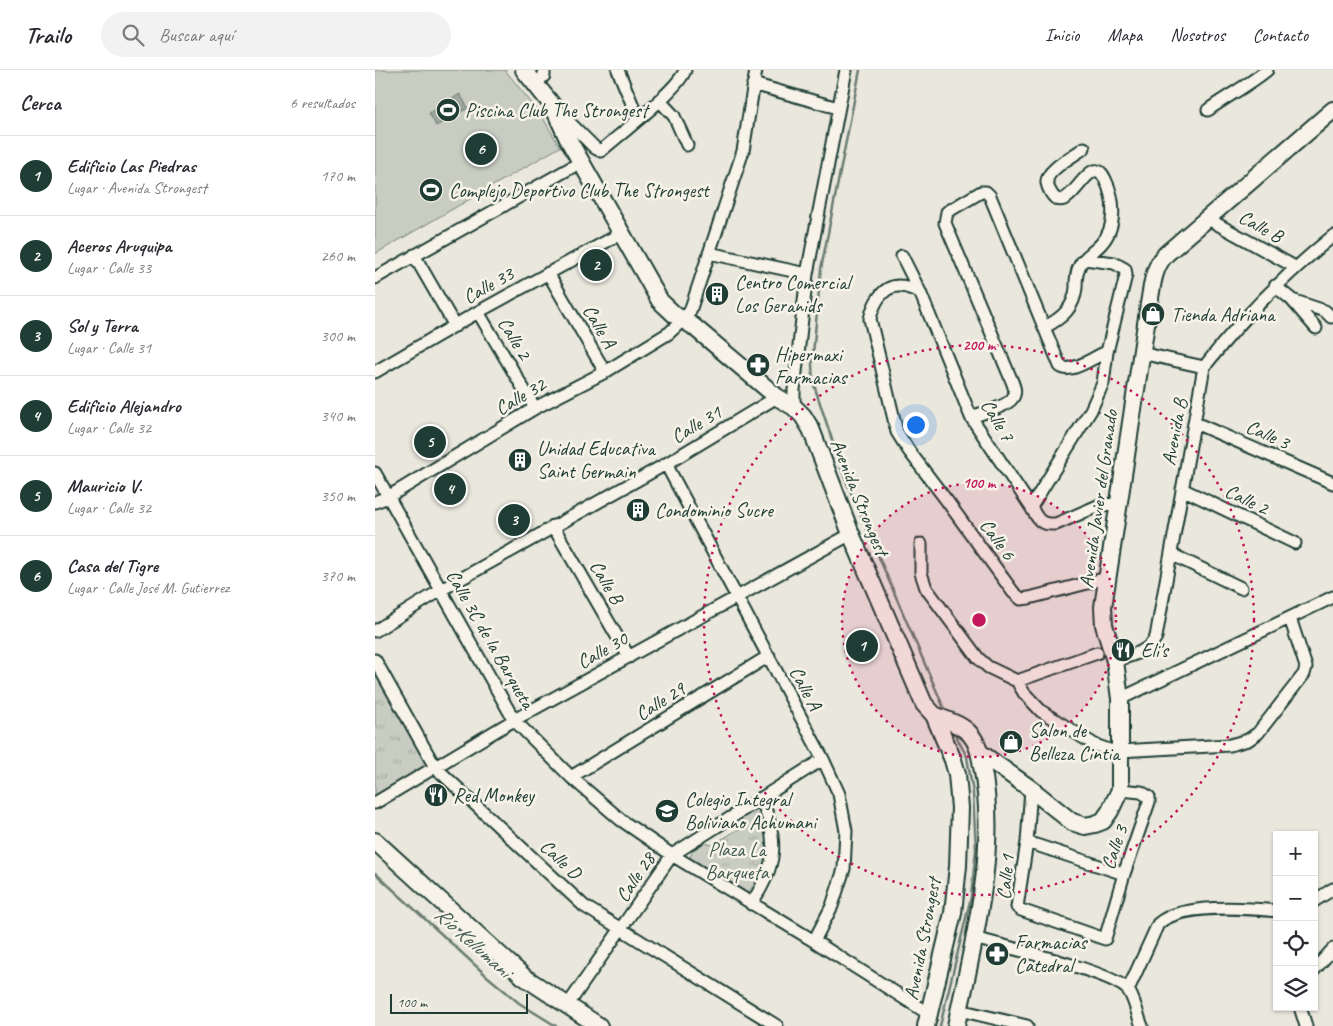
<!DOCTYPE html>
<html lang="es">
<head>
<meta charset="utf-8">
<style>
	:root { --surface:#fff; --page:#f2f2f3; --text:#2b2b33; --muted:#7c7c81; --line:#e1e1e2; --accent:#1f3d34 }
	body { margin:0; font-family:Caveat,sans-serif; background:var(--page); color:var(--text) }
	.controls { position:absolute; right:15px; bottom:15px; display:grid; overflow:hidden; border-radius:0px; box-shadow:0 1px 4px #0004 }
	.controls button { width:45px; height:45px; display:grid; place-items:center; padding:0; border:0; border-bottom:1px solid var(--line); background:var(--surface); color:var(--text); font:25px sans-serif }
	.scale { position:absolute; left:15px; bottom:12px; width:138px; box-sizing:border-box; padding-left:5px; border:2px solid #1f3d34; border-top:0; font-size:14px; line-height:18px; white-space:nowrap; color:#1f3d34; -webkit-text-stroke:4px #f7f3e8; paint-order:stroke }
	.you { position:absolute; left:540px; top:354px; width:18px; height:18px; margin:-12px; border:4px solid #fff; border-radius:50%; background:#1a73e8; box-shadow:0 0 0 8px #1a73e833 }
	.badge { display:grid; place-items:center; width:32px; height:32px; border-radius:50%; background:var(--accent); color:#fff; font-size:16px; font-weight:700 }
	.pin { position:absolute; translate:-50% -50%; border:2px solid #fff; box-shadow:0 1px 5px #0006 }
	.list { margin:0; padding:0; list-style:none }
	h2 { display:flex; justify-content:space-between; align-items:center; height:65px; margin:0; padding:0 20px; font-size:21px }
	h2 small { font-size:16px; font-weight:400; color:var(--muted) }
	.list li { display:grid; grid-template-columns:32px 1fr auto; gap:15px; align-items:center; box-sizing:border-box; height:80px; padding:0 20px; border-top:1px solid var(--line) }
	.list b { display:block; font-size:19px; white-space:nowrap }
	.list p { margin:0; font-size:16px; white-space:nowrap; color:var(--muted) }
	.list em { font-size:16px; font-style:normal; color:var(--muted) }
	.icon { flex:none; width:28px; height:28px; fill:none; stroke:currentColor; stroke-width:2; stroke-linecap:round; stroke-linejoin:round }
	.map { position:relative; flex:none; width:958px; height:956px; overflow:hidden }
	header { display:flex; align-items:center; gap:30px; box-sizing:border-box; height:70px; padding:0 25px; background:var(--surface); border-bottom:1px solid var(--line) }
	header strong { font-size:24px }
	nav { display:flex; gap:28px; margin-inline-start:auto; font-size:18px }
	.search { width:350px; height:45px; background:var(--page); display:flex; align-items:center; gap:12px; box-sizing:border-box; padding:0 18px; border-radius:28px; color:var(--muted); font-size:19px }
	main { display:flex }
	aside { flex:1; background:var(--surface) }
	.map>svg:first-child { display:block }
</style>
</head>
<body>
<header>
<strong>Trailo</strong>
<div class="search"><svg class="icon" aria-label="search" viewBox="0 0 24 24"><circle cx="10" cy="10" r="6"/><path d="M15 15l6 6"/></svg>Buscar aquí</div>
<nav><a>Inicio</a><a>Mapa</a><a>Nosotros</a><a>Contacto</a></nav>
</header>
<main>
<aside>
<h2>Cerca<small>6 resultados</small></h2>
<ul class="list">
<li><span class="badge">1</span><div><b>Edificio Las Piedras</b><p>Lugar · Avenida Strongest</p></div><em>170 m</em></li>
<li><span class="badge">2</span><div><b>Aceros Aruquipa</b><p>Lugar · Calle 33</p></div><em>260 m</em></li>
<li><span class="badge">3</span><div><b>Sol y Terra</b><p>Lugar · Calle 31</p></div><em>300 m</em></li>
<li><span class="badge">4</span><div><b>Edificio Alejandro</b><p>Lugar · Calle 32</p></div><em>340 m</em></li>
<li><span class="badge">5</span><div><b>Mauricio V.</b><p>Lugar · Calle 32</p></div><em>350 m</em></li>
<li><span class="badge">6</span><div><b>Casa del Tigre</b><p>Lugar · Calle José M. Gutierrez</p></div><em>370 m</em></li>
</ul>
</aside>
<div class="map">
<svg width="958" height="956" viewBox="0 0 958 956">
	<defs>
		<pattern id="grass-tufts" width="24" height="20" patternUnits="userSpaceOnUse" patternTransform="scale(1.25)"><rect width="24" height="20" fill="#c8ccc1"/><path d="M3 7l-1-3M5 7V3M7 7l1-3M15 17l-1-3M17 17v-4M19 17l1-3" fill="none" stroke="#abb0a6"/></pattern>
	</defs>
	<rect width="100%" height="100%" fill="#eae8dd"/>
	<filter id="ink" filterUnits="userSpaceOnUse"><feTurbulence type="fractalNoise" baseFrequency=".02" numOctaves="2"/><feDisplacementMap in="SourceGraphic" scale="10" xChannelSelector="R" yChannelSelector="G"/><feConvolveMatrix kernelMatrix="1 2 1 2 8 2 1 2 1" color-interpolation-filters="sRGB"/></filter>
	<g filter="url(#ink)">
		<path fill="url(#grass-tufts)" stroke="#74847a" d="M 0,598 L 52,692 L 51,696 L 0,726 Z
			M 376,741 L 386,744 C 389,754 393,765 393,775 C 393,788 382,819 370,823 L 319,793 L 315,788 L 318,779 L 329,773 L 337,775 L 364,759 L 366,748 Z"/>
		<path fill="#c8ccc1" stroke="#74847a" d="M 0,0 L 130,0 L 167,46 L 185,77 L 0,184 Z"/>
		<path fill="#9ca69c" stroke="#6a7c72" d="M 85,24 L 93,38 L 61,56 L 54,43 Z"/>
		<g fill="none" stroke-linecap="round" stroke-linejoin="round">
			<path stroke="#6a7c72" stroke-width="2.5" d="M 485,0 L 446,199 L 437,295 L 438,312 L 469,406 L 571,643
				M 0,803 L 113,907 L 144,933 L 181,956
				M 565,956 L 596,827 L 601,780 L 598,723 L 592,687 L 578,660"/>
			<g stroke="#1f3d34" stroke-width="15">
				<path id="street" d="M 243,0 L 263,48
					M 160,14 L 169,6 L 169,0
					M 378,14 L 463,38
					M 284,30 L 299,46 L 312,75
					M 833,40 C 852,26 874,15 892,0
					M 183,41 L 220,78 L 226,81 C 244,65 304,19 310,0
					M 833,149 L 920,197
					M 334,183 L 432,204
					M 39,185 L 80,256
					M 527,186 L 545,222 L 596,347 L 656,437 C 663,450 665,455 681,454 L 725,435 L 743,434
					M 173,203 L 230,302
					M 0,208 L 206,92
					M 900,216 L 916,229 L 941,258
					M 545,222 C 539,220 532,216 525,216 C 507,215 498,235 495,249 L 522,362 L 534,381 L 572,431 L 638,522 L 646,529 L 654,528 L 732,508
					M 917,230 L 950,241 L 956,247
					M 103,242 L 160,338
					M 670,257 C 687,248 699,238 701,218 C 701,210 701,202 705,195 C 709,187 720,181 726,174 C 742,157 740,129 730,109 C 716,80 699,137 682,129 C 677,127 673,118 672,113 C 670,100 699,86 709,78
					M 766,283 L 829,297
					M 0,302 L 103,242 L 245,164
					M 419,337 L 419,320 L 432,204 L 471,0
					M 596,347 C 606,343 637,336 639,325 C 641,320 638,314 636,309 L 570,153 L 572,142 L 606,122 L 611,122 L 615,126 L 685,296 C 697,305 719,286 732,282
					M 820,353 L 958,413
					M 291,394 L 448,689 L 464,724 L 471,761 L 469,799 L 457,836 L 439,871
					M 0,403 L 139,650 L 196,707 L 246,750 L 297,785 L 439,871 L 554,944
					M 807,419 L 920,473
					M 0,432 L 13,427 L 160,338 L 230,302 L 294,263 L 308,250 L 315,241 L 368,81 L 381,0
					M 656,437 L 716,340 L 728,313 L 732,282 L 751,205 L 750,199 L 739,193 L 710,189
					M 178,456 L 254,587
					M 546,474 L 546,503 L 551,518 L 603,588 L 613,597 L 642,611 L 649,623 L 666,641 L 720,675 L 734,680 L 744,681 L 855,675 L 873,670 L 883,663 L 929,604 L 931,597 L 915,548
					M 796,484 L 866,518
					M 0,561 L 66,520 L 291,394 L 402,327
					M 0,590 L 60,697 L 209,836 L 402,956
					M 740,591 C 756,585 773,583 781,567 L 829,297 C 867,248 910,205 958,166
					M 642,611 L 722,583
					M 745,629 L 958,527
					M 196,707 L 394,586
					M 656,719 L 652,772 L 642,837 L 646,840 L 730,869 L 749,804 L 774,732 L 774,727 L 766,722 L 745,720
					M 0,733 L 139,650 L 476,464
					M 652,772 L 749,804
					M 939,831 L 958,819
					M 376,834 C 402,796 404,771 386,728
					M 599,868 C 627,876 738,902 753,920 C 759,927 763,947 767,956
					M 939,900 L 958,879
					M 753,920 L 783,854 C 805,833 872,838 902,841
					M 192,936 L 297,785 L 448,689
					M 925,937 L 931,956
					M 584,940 L 652,956"/>
			</g>
			<g stroke="#1f3d34" stroke-width="20">
				<path id="secondary" d="M 149,0 L 178,36 L 193,69 L 285,231 L 300,245 L 318,256 L 402,327 L 419,337 L 428,346 L 436,359 L 476,464 L 549,634 L 559,645 L 578,690 L 582,704 L 585,738 L 583,796 L 578,843 L 551,956
					M 559,645 C 571,650 586,654 595,664 C 603,673 605,685 607,696 C 624,781 598,873 581,956
					M 604,682 L 656,719 L 697,752 L 710,756 L 720,754 L 728,751 L 735,741 L 745,720 L 745,629 L 740,591 L 729,555 L 728,537 L 774,234 C 777,217 778,197 791,184 L 958,40
					M 0,771 L 149,907 L 224,956"/>
			</g>
			<use href="#street" stroke="#f7f3e8" stroke-width="11"/>
			<use href="#secondary" stroke="#f7f3e8" stroke-width="16"/>
		</g>
	</g>
	<circle cx="604" cy="550" r="137" fill="#c2185b" fill-opacity=".12"/>
	<g fill="none" stroke="#c2185b" stroke-width="2.5" stroke-dasharray="2.5 5">
		<circle cx="604" cy="550" r="137"/>
		<circle cx="604" cy="550" r="275"/>
	</g>
	<defs>
		<g id="stadium-disc" transform="scale(1.25)"><circle r="9.5" fill="#1f3d34" stroke="#f7f3e8"/><path d="M0-5a6.5 5 0 1 0 0 10a6.5 5 0 1 0 0-10ZM-3.5-1.8h7v3.6h-7Z" fill="#fff"/></g>
		<g id="building-disc" transform="scale(1.25)"><circle r="9.5" fill="#1f3d34" stroke="#f7f3e8"/><path d="M-4-6H4V6H1V3H-1V6H-4ZM-2.5-4.3h1.7v1.8h-1.7ZM.8-4.3h1.7v1.8H.8ZM-2.5-1h1.7V.8h-1.7ZM.8-1h1.7V.8H.8Z" fill="#fff"/></g>
		<g id="shop-disc" transform="scale(1.25)"><circle r="9.5" fill="#1f3d34" stroke="#f7f3e8"/><path d="M-5-2.5h2.3a2.7 3.5 0 0 1 5.4 0H5L5.5 6h-11ZM-1.5-2.5h3a1.5 2.3 0 0 0-3 0Z" fill="#fff"/></g>
		<g id="pharmacy-disc" transform="scale(1.25)"><circle r="9.5" fill="#1f3d34" stroke="#f7f3e8"/><path d="M-2-6h4v4h4v4h-4v4h-4v-4h-4v-4h4Z" fill="#fff"/></g>
		<g id="restaurant-disc" transform="scale(1.25)"><circle r="9.5" fill="#1f3d34" stroke="#f7f3e8"/><path d="M-5-6h1v4h1v-4h1v4h1v-4h1v5L-1.5 .5V6h-2V.5L-5-1ZM5-6V6H3V1.5H1.5Q1.5-4 5-6Z" fill="#fff"/></g>
		<g id="school-disc" transform="scale(1.25)"><circle r="9.5" fill="#1f3d34" stroke="#f7f3e8"/><path d="M0-5L7-2L0 1L-7-2ZM-4 1L0 2.5L4 1V4Q0 6-4 4Z" fill="#fff"/></g>
	</defs>
	<g fill-rule="evenodd">
		<use href="#stadium-disc" x="73" y="40"/>
		<use href="#stadium-disc" x="56" y="120"/>
		<use href="#building-disc" x="342" y="224"/>
		<use href="#shop-disc" x="778" y="244"/>
		<use href="#pharmacy-disc" x="383" y="295"/>
		<use href="#building-disc" x="145" y="390"/>
		<use href="#building-disc" x="263" y="440"/>
		<use href="#restaurant-disc" x="748" y="580"/>
		<use href="#shop-disc" x="636" y="672"/>
		<use href="#restaurant-disc" x="61" y="725"/>
		<use href="#school-disc" x="292" y="741"/>
		<use href="#pharmacy-disc" x="622" y="884"/>
	</g>
	<g text-anchor="middle" stroke-width="5" stroke-linejoin="round" paint-order="stroke">
		<g font-size="20" fill="#1f3d34" stroke="#f7f3e8" text-anchor="start">
			<text x="90" y="47">Piscina Club The Strongest</text>
			<text x="74" y="127">Complejo Deportivo Club The Strongest</text>
			<text x="360" y="219">Centro Comercial<tspan x="360" dy="23">Los Geranids</tspan></text>
			<text x="796" y="251">Tienda Adriana</text>
			<text x="400" y="291">Hipermaxi<tspan x="400" dy="23">Farmacias</tspan></text>
			<text x="162" y="385">Unidad Educativa<tspan x="162" dy="23">Saint Germain</tspan></text>
			<text x="280" y="447">Condominio Sucre</text>
			<text x="766" y="587">Eli's</text>
			<text x="654" y="667">Salon de<tspan x="654" dy="23">Belleza Cintia</tspan></text>
			<text x="78" y="732">Red Monkey</text>
			<text x="310" y="736">Colegio Integral<tspan x="310" dy="23">Boliviano Achumani</tspan></text>
			<text x="640" y="879">Farmacias<tspan x="640" dy="23">Catedral</tspan></text>
		</g>
		<g font-size="20" fill="#1f3d34" stroke="#f7f3e8">
			<text transform="translate(886 156) rotate(29)" y="7">Calle B</text>
			<text transform="translate(113 215) rotate(-29)" y="7">Calle 33</text>
			<text transform="translate(225 256) rotate(60)" y="7">Calle A</text>
			<text transform="translate(140 268) rotate(59)" y="7">Calle 2</text>
			<text transform="translate(145 326) rotate(-30)" y="7">Calle 32</text>
			<text transform="translate(623 350) rotate(59)" y="7">Calle 7</text>
			<text transform="translate(321 354) rotate(-31)" y="7">Calle 31</text>
			<text transform="translate(799 362) rotate(-79)" y="7">Avenida B</text>
			<text transform="translate(893 364) rotate(24)" y="7">Calle 3</text>
			<text transform="translate(485 427) rotate(68)" y="7">Avenida Strongest</text>
			<text transform="translate(723 429) rotate(-82)" y="7">Avenida Javier del Granado</text>
			<text transform="translate(872 429) rotate(26)" y="7">Calle 2</text>
			<text transform="translate(623 469) rotate(54)" y="7">Calle 6</text>
			<text transform="translate(232 512) rotate(60)" y="7">Calle B</text>
			<text transform="translate(116 569) rotate(60)" y="7">Calle 3C de la Barqueta</text>
			<text transform="translate(227 580) rotate(-29)" y="7">Calle 30</text>
			<text transform="translate(431 618) rotate(62)" y="7">Calle A</text>
			<text transform="translate(285 631) rotate(-32)" y="7">Calle 29</text>
			<text transform="translate(739 777) rotate(-71)" y="7">Calle 3</text>
			<text transform="translate(186 789) rotate(43)" y="7">Calle D</text>
			<text transform="translate(260 807) rotate(-56)" y="7">Calle 28</text>
			<text transform="translate(630 807) rotate(-85)" y="7">Calle 1</text>
			<text transform="translate(547 869) rotate(-79)" y="7">Avenida Strongest</text>
		</g>
		<g font-size="20" fill="#415a50" stroke="#f7f3e8">
			<text x="362" y="786">Plaza La<tspan x="362" dy="23">Barqueta</tspan></text>
		</g>
		<g font-size="21" font-style="italic" fill="#445c53" stroke="#f7f3e8">
			<text transform="translate(98 872) rotate(42)" y="7">Río Kellumani</text>
		</g>
	</g>
	<circle cx="604" cy="550" r="8" fill="#c2185b" stroke="#f7f3e8" stroke-width="2.5"/>
	<g font-size="15" text-anchor="middle" font-weight="bold" fill="#c2185b" stroke="#f7f3e8" stroke-width="5" stroke-linejoin="round" paint-order="stroke">
		<text x="604" y="280">200 m</text>
		<text x="604" y="418">100 m</text>
	</g>
</svg>
<div class="controls">
<button>+</button>
<button>−</button>
<button><svg class="icon" aria-label="locate" viewBox="0 0 24 24"><circle cx="12" cy="12" r="6"/><path d="M12 2v4M12 18v4M2 12h4M18 12h4"/></svg></button>
<button><svg class="icon" aria-label="layers" viewBox="0 0 24 24"><path d="M12 4l9 5-9 5-9-5zM3 14l9 5 9-5"/></svg></button>
</div>
<div class="scale">100 m</div>
<div class="you"></div>
<div class="pin badge" style="left:487px;top:576px">1</div>
<div class="pin badge" style="left:221px;top:195px">2</div>
<div class="pin badge" style="left:139px;top:450px">3</div>
<div class="pin badge" style="left:75px;top:419px">4</div>
<div class="pin badge" style="left:55px;top:372px">5</div>
<div class="pin badge" style="left:106px;top:79px">6</div>
</div>
</main>
</body>
</html>
